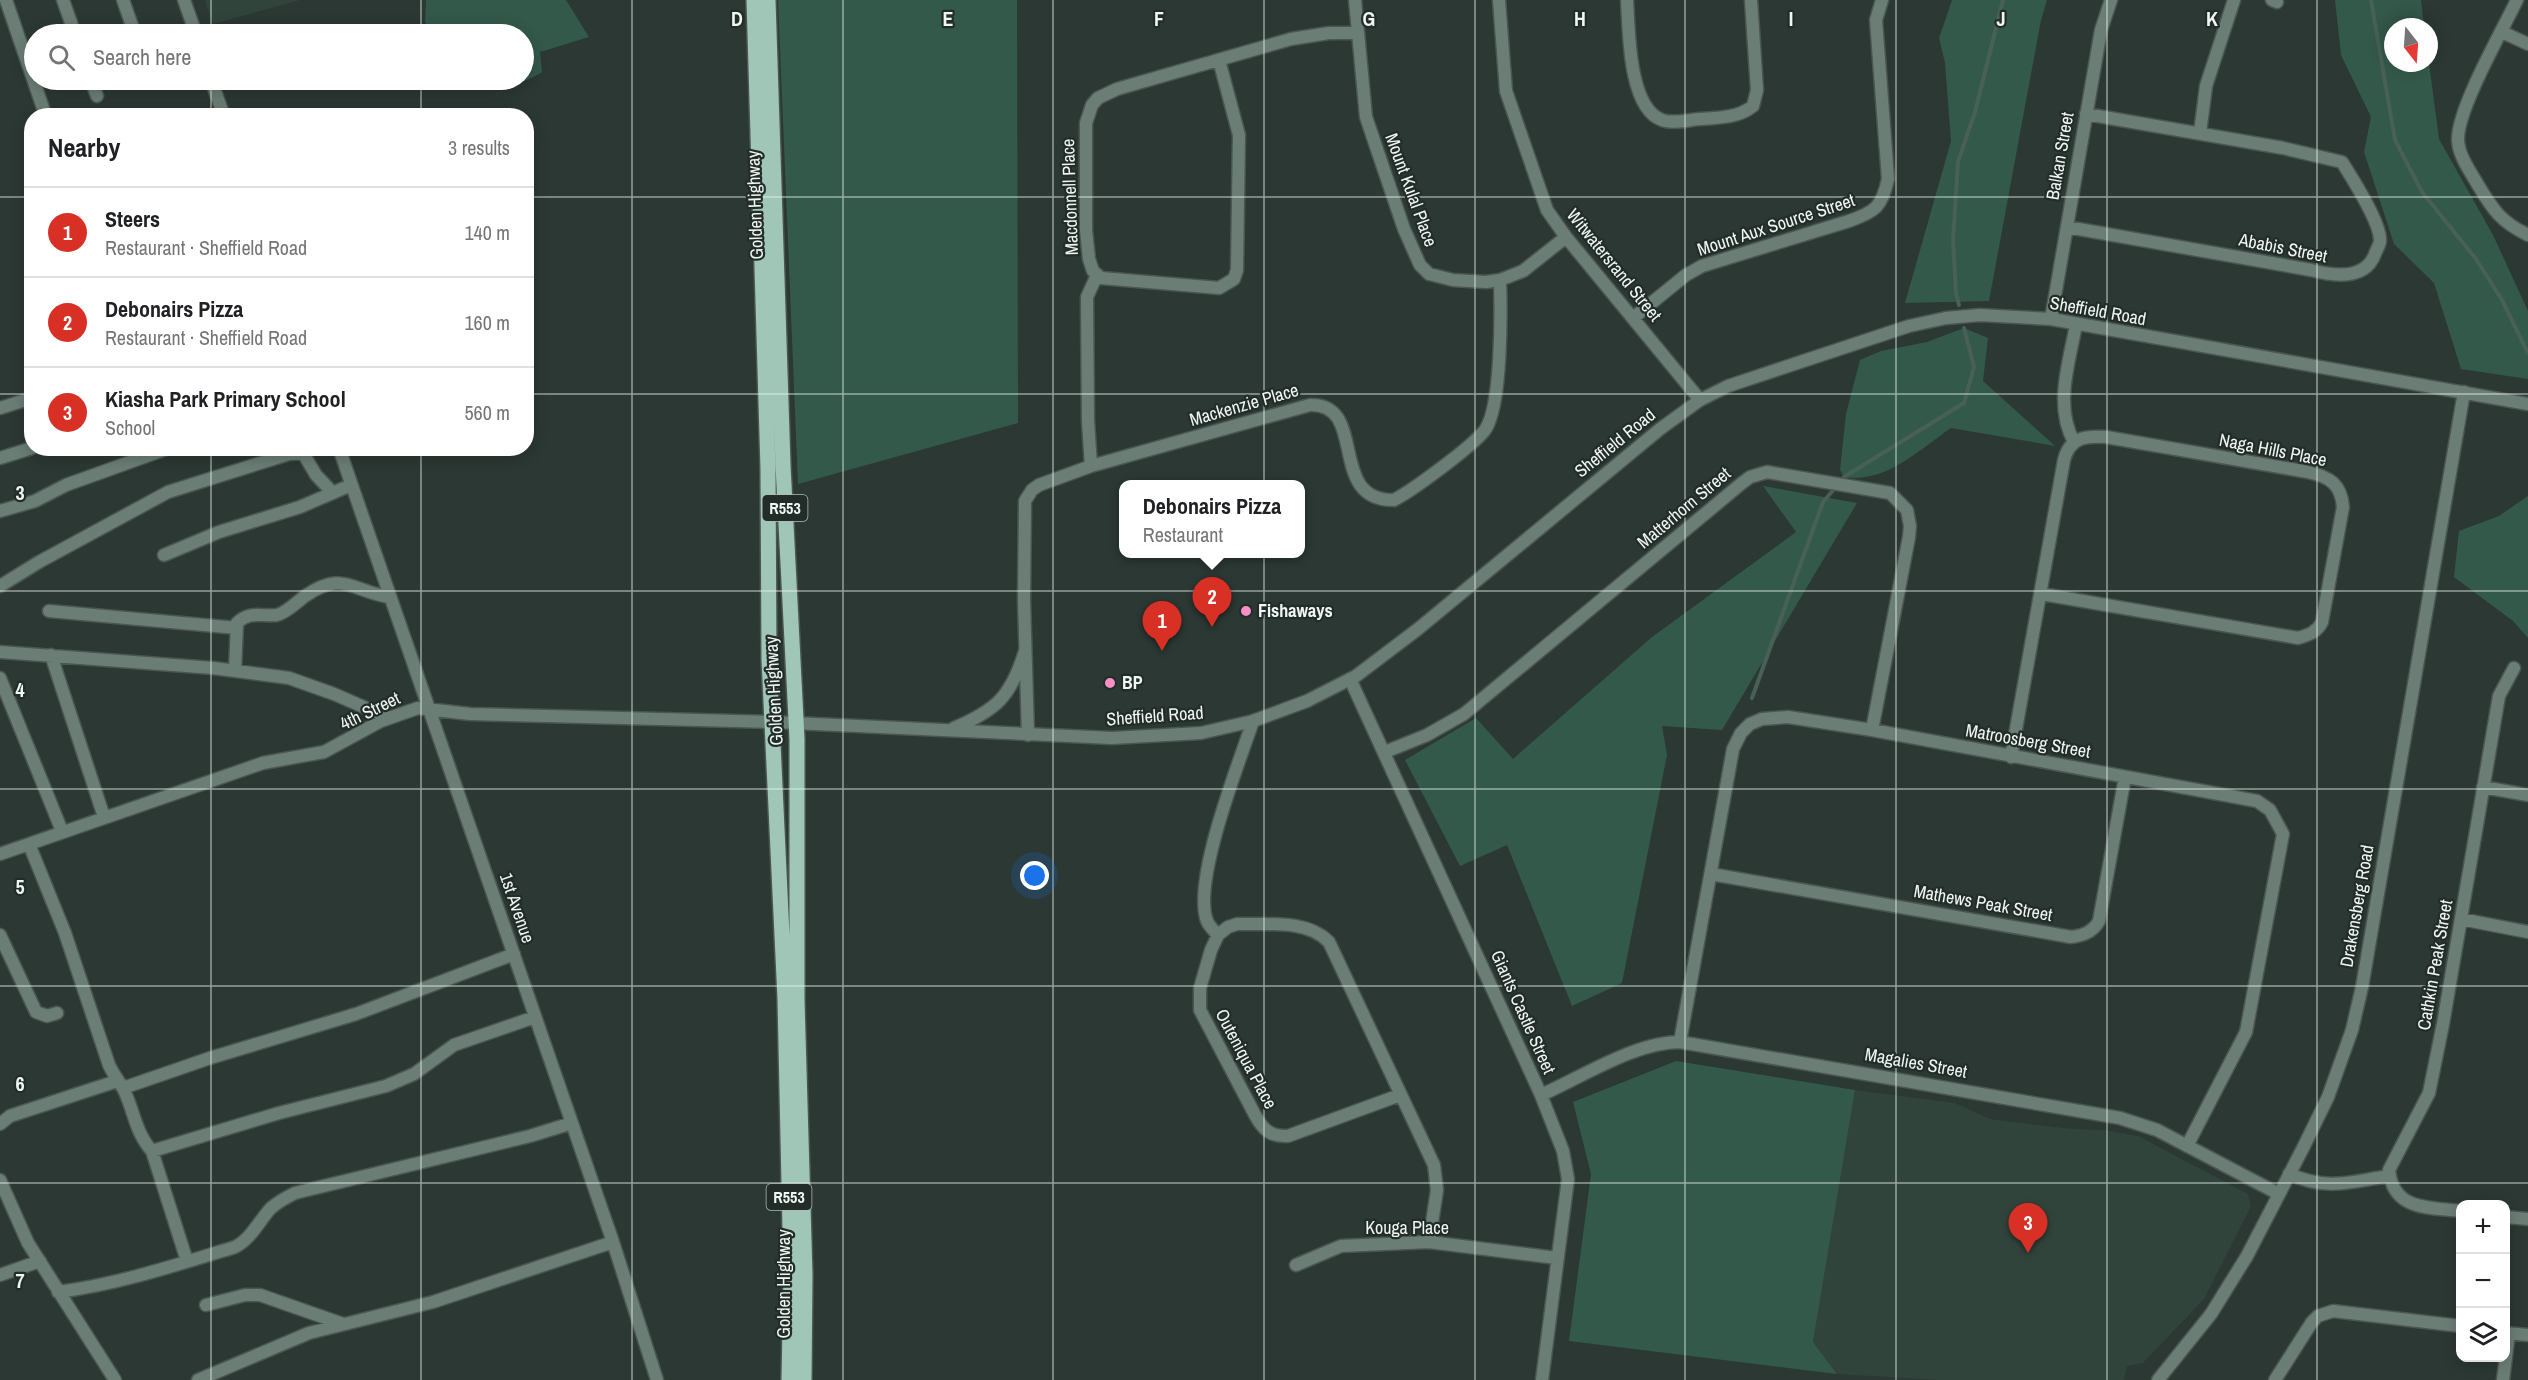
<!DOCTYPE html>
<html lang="en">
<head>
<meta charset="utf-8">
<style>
	:root { --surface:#fff; --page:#f2f2f2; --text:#202124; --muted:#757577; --line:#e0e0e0; --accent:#d93025 }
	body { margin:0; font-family:"Archivo Narrow",sans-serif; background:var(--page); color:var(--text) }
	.controls { position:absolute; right:18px; bottom:18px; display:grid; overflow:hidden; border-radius:12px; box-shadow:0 3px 15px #0003 }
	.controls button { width:54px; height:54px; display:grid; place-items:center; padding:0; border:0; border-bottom:2px solid var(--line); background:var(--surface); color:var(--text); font:30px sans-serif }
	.compass { position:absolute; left:2384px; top:18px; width:54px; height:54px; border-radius:50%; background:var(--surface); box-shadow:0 3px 15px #0003; rotate:163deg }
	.you { position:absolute; left:1035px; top:876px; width:21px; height:21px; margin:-15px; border:4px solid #fff; border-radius:50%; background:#1a73e8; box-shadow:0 0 0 9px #1a73e833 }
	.badge { display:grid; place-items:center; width:39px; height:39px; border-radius:50%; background:var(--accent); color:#fff; font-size:20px; font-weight:700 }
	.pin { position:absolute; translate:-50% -50px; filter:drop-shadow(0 2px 3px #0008) }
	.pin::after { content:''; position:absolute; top:32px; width:21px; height:18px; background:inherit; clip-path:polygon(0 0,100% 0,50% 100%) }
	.popup { position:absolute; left:1119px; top:480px; width:186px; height:78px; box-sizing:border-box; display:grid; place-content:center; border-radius:12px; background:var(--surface); filter:drop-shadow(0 2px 4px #0005); font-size:20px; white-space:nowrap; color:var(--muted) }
	.popup b { font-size:22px; color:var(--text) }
	.popup::after { content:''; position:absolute; left:50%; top:100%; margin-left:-12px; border:12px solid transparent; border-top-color:var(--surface) }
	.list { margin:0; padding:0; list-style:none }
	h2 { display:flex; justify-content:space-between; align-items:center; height:78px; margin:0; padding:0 24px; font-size:26px }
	h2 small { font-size:20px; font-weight:400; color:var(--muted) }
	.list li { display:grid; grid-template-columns:39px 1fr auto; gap:18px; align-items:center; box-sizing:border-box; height:90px; padding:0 24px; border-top:2px solid var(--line) }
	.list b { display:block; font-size:22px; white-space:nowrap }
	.list p { margin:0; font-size:20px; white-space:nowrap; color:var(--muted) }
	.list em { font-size:20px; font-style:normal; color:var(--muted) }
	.icon { flex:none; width:33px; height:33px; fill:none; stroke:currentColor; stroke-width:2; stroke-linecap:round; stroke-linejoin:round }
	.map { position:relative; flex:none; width:2528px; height:1380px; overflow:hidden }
	.search { position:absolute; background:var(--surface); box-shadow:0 3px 15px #0003; left:24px; top:24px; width:510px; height:66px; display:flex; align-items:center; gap:15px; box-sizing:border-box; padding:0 21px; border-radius:33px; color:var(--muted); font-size:22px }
	.panel { position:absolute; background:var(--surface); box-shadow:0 3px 15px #0003; left:24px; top:108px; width:510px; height:348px; border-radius:24px }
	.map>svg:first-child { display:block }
</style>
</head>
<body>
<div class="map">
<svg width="2528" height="1380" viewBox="0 0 2528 1380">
	<rect width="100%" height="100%" fill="#2c3833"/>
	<path fill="#31443c" d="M 205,0 L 300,0 L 213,24 Z
		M 1855,1090 L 1955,1103 L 1990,1119 L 2071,1129 L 2103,1130 L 2138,1136 L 2248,1194 L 2251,1206 L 2204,1299 L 2143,1363 L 2127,1366 L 2124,1380 L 1941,1380 L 1837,1374 L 1813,1342 Z"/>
	<path fill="#33594b" d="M 426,0 L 566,0 L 589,37 L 540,52 L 542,72 C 517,87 509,85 482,80 L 524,80 L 524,34 L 430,34 L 425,21 Z
		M 778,0 L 1017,0 L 1018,423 L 798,484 Z
		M 1952,0 L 2047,0 L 2041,20 L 1989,301 L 1905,303 L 1951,141 L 1945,63 L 1939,38 Z
		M 2335,0 L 2421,0 L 2424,27 L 2393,27 L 2393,63 L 2429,63 L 2439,139 L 2493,235 L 2528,311 L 2528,379 L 2461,369 L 2434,283 L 2394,244 L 2364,152 L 2371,117 L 2341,55 Z
		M 1964,328 L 1988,338 L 1983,381 L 2055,446 L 1951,428 C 1919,450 1885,484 1844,477 L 1840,470 L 1846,414 L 1860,360 L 1881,351 L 1927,342 Z
		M 1763,486 L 1857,503 L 1722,730 L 1662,726 L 1667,755 L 1622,983 L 1572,1006 L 1507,845 L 1460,866 L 1405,760 L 1476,718 L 1513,759 L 1652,637 L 1796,532 Z
		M 2528,496 L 2528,638 L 2513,621 L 2454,577 L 2459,531 L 2499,516 Z
		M 1676,1061 L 1855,1090 L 1813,1342 L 1837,1374 L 1569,1341 L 1591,1174 L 1573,1102 Z"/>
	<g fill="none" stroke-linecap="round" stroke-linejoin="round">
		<path stroke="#486058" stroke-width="4" d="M 2371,0 L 2395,140 L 2422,192 L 2476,259 L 2502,300 L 2528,353
			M 1959,305 L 1956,293 L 1953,240 L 1958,162 L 1975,112 L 2003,0
			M 1844,477 L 1964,403 L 1974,367 L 1964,328
			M 1752,698 L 1823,502 L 1835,488"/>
		<g stroke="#4b5652" stroke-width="15">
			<path id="minor" d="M 6,0 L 43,108
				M 63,0 L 75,34
				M 123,0 L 135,34
				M 184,0 L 196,34
				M 1355,0 L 1366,117 L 1404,229 L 1420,265 L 1429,274 L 1453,280 L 1486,282 L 1500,280 L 1523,271 L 1566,237
				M 1499,0 L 1506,91 L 1547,210 L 1566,237 L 1700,400
				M 1627,0 C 1629,29 1628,108 1662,120 C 1672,124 1689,120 1699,119 C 1718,118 1738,118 1753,106 L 1757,90 L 1751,0
				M 2272,0 L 2277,2
				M 2517,0 C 2502,31 2458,108 2458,139 C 2458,155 2470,171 2478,185 C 2493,210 2501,222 2528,235
				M 2502,32 L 2528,44
				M 1219,60 L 1239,135 L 1237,270 L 1234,279 L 1219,288 L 1101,278 L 1093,271 L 1089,259 L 1086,230 L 1086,123 L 1092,105 L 1098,98 L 1117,89 L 1291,39 L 1329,33 L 1358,33
				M 91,80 L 97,96
				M 211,80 L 224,116
				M 2200,133 L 2206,86 L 2234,0
				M 2067,227 L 2311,270 C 2333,276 2365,281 2375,254 C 2376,250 2380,245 2380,241 C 2381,223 2352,178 2342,162 L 2283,148 L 2086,114
				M 1633,318 L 1686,275 L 1702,266 L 1849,221 C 1875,212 1882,207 1888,179 L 1876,20 L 1882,0
				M 2051,319 L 2101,30 L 2111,0
				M 0,408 L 32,398
				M 2074,442 C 2054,406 2069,363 2076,325
				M 339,448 L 613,1242 L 657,1380
				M 0,458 L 32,448
				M 1091,466 L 1088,421 L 1087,297 L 1097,275
				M 0,511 L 35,501 L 66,485 L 169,448
				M 164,555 L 219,532 L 300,507 L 351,485
				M 0,586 L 39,562 L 168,492 L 289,454 L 303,453 L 316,475 L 333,493
				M 49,611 L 237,628
				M 0,652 L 213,668 L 289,678 L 334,694 L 389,718
				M 51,655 L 104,817
				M 235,671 L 237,623 C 250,610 262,617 277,615 C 286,613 297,602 305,596 C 343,570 352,591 389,597
				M 0,678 L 62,831
				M 1350,679 L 1541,1095 L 1563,1151 L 1568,1179 L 1542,1380
				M 1028,735 L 1024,600 L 1025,501 L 1032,490 L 1039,485 L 1091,466 L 1310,405 C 1369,403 1326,501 1394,500 C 1413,490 1473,446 1485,430 C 1502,406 1501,311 1500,280
				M 1385,752 L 1427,735 L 1464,714 L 1742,483 L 1750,477 L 1767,472 L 1890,493 L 1907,510 L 1910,526 L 1909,537 L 1872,730
				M 2011,757 L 2064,460 C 2070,437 2085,436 2106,437 L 2308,472 C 2330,477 2341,484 2343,507 L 2322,622 C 2317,632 2309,635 2298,638 L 2042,594
				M 2483,787 L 2528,795
				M 29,844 L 65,933 L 109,1065 C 113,1074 119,1081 124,1090 C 134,1111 136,1134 152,1151 L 187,1261
				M 0,854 L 263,763 L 324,752 L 381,721 L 418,708 L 470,714 L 772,722
				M 1711,874 L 2071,937 C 2082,936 2093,932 2099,921 L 2125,777
				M 2461,919 L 2528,932
				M 0,935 L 36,1012 L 47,1016 L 57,1013
				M 1218,935 C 1214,931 1209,926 1207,921 C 1192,881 1239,763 1253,721
				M 1680,1042 L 1733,749 L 1741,733 L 1750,724 L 1762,719 L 1788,717 L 1872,730 L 2257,801 L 2270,810 L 2283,834 L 2246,1032 L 2187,1146
				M 123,1088 L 210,1058 L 356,1014 L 514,954
				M 1400,1095 L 1288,1136 C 1271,1137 1263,1130 1255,1115 L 1200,1010 L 1200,988 L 1211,950 L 1218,935 L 1228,927 L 1237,924 C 1267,925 1307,919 1329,942 L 1434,1165 L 1437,1190 L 1429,1242
				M 1541,1095 C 1582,1077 1635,1042 1680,1042 L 2120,1118 L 2157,1130 L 2279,1194
				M 0,1124 L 10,1116 L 117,1081
				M 152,1151 L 279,1113 L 386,1086 L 414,1074 L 454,1045 L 535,1017
				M 2289,1174 C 2329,1191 2349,1182 2389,1176
				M 0,1180 L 28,1243 L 115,1380
				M 2460,1211 C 2429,1207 2393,1211 2389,1170 L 2429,1093 L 2443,1024 L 2499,696 L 2514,668
				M 2506,1217 L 2528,1219
				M 1296,1265 L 1341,1246 L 1429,1242 L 1557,1258
				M 0,1275 L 40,1261
				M 58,1292 C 119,1284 176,1265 235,1247 C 251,1239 259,1221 271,1208 C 278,1202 287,1197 295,1193 L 530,1136 L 572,1123
				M 206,1305 L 245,1295 L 260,1295 L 343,1324
				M 2506,1333 L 2528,1335
				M 198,1380 L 309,1333 L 433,1302 L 613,1242
				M 2158,1380 L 2211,1314 L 2247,1256 L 2303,1148 L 2328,1097 L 2352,1030 L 2362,987 L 2464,392
				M 2275,1380 L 2312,1322 L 2318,1316 L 2333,1311 L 2460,1326
				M 2503,1380 L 2509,1333"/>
		</g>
		<g stroke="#4b5652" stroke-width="15">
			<path id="tertiary" d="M 772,722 L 1112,738 L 1201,733 L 1253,721 L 1307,701 L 1356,676 L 1418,629 L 1660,429 L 1700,400 L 1728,386 L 1909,326 L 1946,318 L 1980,315 L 2051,319 L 2528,404
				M 954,728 C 997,710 1011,696 1025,651"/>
		</g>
		<g stroke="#4b5652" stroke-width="18">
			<path id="primary" d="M 754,0 L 768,469 L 769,659 L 785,999 L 791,1275 L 789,1380
				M 768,0 L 783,465 L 797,739 L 797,1001 L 805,1275 L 804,1380"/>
		</g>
		<use href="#minor" stroke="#6b7e76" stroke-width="12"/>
		<use href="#tertiary" stroke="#6b7e76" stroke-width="12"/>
		<use href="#primary" stroke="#a0c6b7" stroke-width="15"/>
	</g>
	<path fill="none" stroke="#eff6f3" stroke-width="1.5" stroke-opacity="0.55" d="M 211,0 L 211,34M 421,0 L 421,34M 632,0 L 632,1380M 843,0 L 843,1380M 1053,0 L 1053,1380M 1264,0 L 1264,1380M 1475,0 L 1475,1380M 1685,0 L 1685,1380M 1896,0 L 1896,1380M 2107,0 L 2107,1380M 2317,0 L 2317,1380M 211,80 L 211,116M 421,80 L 421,116M 0,197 L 32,197M 526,197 L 2528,197M 0,394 L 32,394M 526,394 L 2528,394M 211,448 L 211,1380M 421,448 L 421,1380M 0,591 L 2528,591M 0,789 L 2528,789M 0,986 L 2528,986M 0,1183 L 2528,1183"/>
	<g fill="#fa8fc6" stroke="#222d29" stroke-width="2">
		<circle cx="1246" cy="611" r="6"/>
		<circle cx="1110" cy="683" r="6"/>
	</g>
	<g text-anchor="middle" stroke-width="4.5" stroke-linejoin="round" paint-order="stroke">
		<g fill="#222d29" stroke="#b2bab6" stroke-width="1.5">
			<rect x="762.5" y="495" width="45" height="26" rx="4.5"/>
			<rect x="766.5" y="1184" width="45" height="26" rx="4.5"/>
		</g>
		<g font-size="16" font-weight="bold" fill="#eff6f3">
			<text x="785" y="514">R553</text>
			<text x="789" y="1203">R553</text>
		</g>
		<g font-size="18" fill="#eff6f3" stroke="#222d29">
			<text transform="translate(2060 156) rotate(-80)" y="6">Balkan Street</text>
			<text transform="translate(1411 190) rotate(70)" y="6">Mount Kulal Place</text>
			<text transform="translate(1070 197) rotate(-92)" y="6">Macdonnell Place</text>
			<text transform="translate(755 205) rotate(-92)" y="6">Golden Highway</text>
			<text transform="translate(1776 225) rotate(-18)" y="6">Mount Aux Source Street</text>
			<text transform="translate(2283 248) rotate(11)" y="6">Ababis Street</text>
			<text transform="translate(1614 265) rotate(51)" y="6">Witwatersrand Street</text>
			<text transform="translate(2098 311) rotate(10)" y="6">Sheffield Road</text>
			<text transform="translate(1244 405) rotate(-16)" y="6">Mackenzie Place</text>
			<text transform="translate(1615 443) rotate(-39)" y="6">Sheffield Road</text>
			<text transform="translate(2273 450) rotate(11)" y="6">Naga Hills Place</text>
			<text transform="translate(1684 508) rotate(-40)" y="6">Matterhorn Street</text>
			<text transform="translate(774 691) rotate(-93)" y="6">Golden Highway</text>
			<text transform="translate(370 711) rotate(-26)" y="6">4th Street</text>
			<text transform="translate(1155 716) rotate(-4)" y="6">Sheffield Road</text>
			<text transform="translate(2028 741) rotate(10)" y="6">Matroosberg Street</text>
			<text transform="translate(1983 903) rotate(10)" y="6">Mathews Peak Street</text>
			<text transform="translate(2357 906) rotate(-80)" y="6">Drakensberg Road</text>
			<text transform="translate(517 908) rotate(71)" y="6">1st Avenue</text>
			<text transform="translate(2435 965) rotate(-80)" y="6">Cathkin Peak Street</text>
			<text transform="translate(1523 1012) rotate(66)" y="6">Giants Castle Street</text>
			<text transform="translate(1246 1059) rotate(62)" y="6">Outeniqua Place</text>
			<text transform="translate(1916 1063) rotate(10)" y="6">Magalies Street</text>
			<text x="1407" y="1234">Kouga Place</text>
			<text transform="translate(784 1284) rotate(-90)" y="6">Golden Highway</text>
		</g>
		<g font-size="18" font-weight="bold" fill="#eff6f3" stroke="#222d29" text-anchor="start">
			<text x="1258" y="617">Fishaways</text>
			<text x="1122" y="689">BP</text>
		</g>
	</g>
	<g font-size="20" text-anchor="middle" font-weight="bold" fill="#eff6f3" stroke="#222d29" stroke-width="4.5" stroke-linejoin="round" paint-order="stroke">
		<text x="737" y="26">D</text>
		<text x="948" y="26">E</text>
		<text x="1159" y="26">F</text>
		<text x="1369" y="26">G</text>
		<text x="1580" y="26">H</text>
		<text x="1791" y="26">I</text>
		<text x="2001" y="26">J</text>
		<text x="2212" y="26">K</text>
		<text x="20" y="500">3</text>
		<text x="20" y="697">4</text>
		<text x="20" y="894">5</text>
		<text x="20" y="1091">6</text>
		<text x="20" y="1288">7</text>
	</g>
</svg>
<div class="controls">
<button>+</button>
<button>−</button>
<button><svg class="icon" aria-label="layers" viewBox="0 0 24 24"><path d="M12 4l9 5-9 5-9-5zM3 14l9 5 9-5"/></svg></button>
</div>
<svg class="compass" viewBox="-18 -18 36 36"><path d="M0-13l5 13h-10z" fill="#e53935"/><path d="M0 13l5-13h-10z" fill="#757577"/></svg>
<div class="you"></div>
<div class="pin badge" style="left:1162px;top:651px">1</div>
<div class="pin badge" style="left:1212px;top:627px">2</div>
<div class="popup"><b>Debonairs Pizza</b>Restaurant</div>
<div class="pin badge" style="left:2028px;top:1253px">3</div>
<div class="search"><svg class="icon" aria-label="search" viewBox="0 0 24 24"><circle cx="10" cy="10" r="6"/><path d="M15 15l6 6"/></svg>Search here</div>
<section class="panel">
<h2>Nearby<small>3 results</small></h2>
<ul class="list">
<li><span class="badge">1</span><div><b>Steers</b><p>Restaurant · Sheffield Road</p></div><em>140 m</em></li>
<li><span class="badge">2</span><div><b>Debonairs Pizza</b><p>Restaurant · Sheffield Road</p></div><em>160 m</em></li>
<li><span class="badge">3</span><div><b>Kiasha Park Primary School</b><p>School</p></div><em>560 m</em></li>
</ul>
</section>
</div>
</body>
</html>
